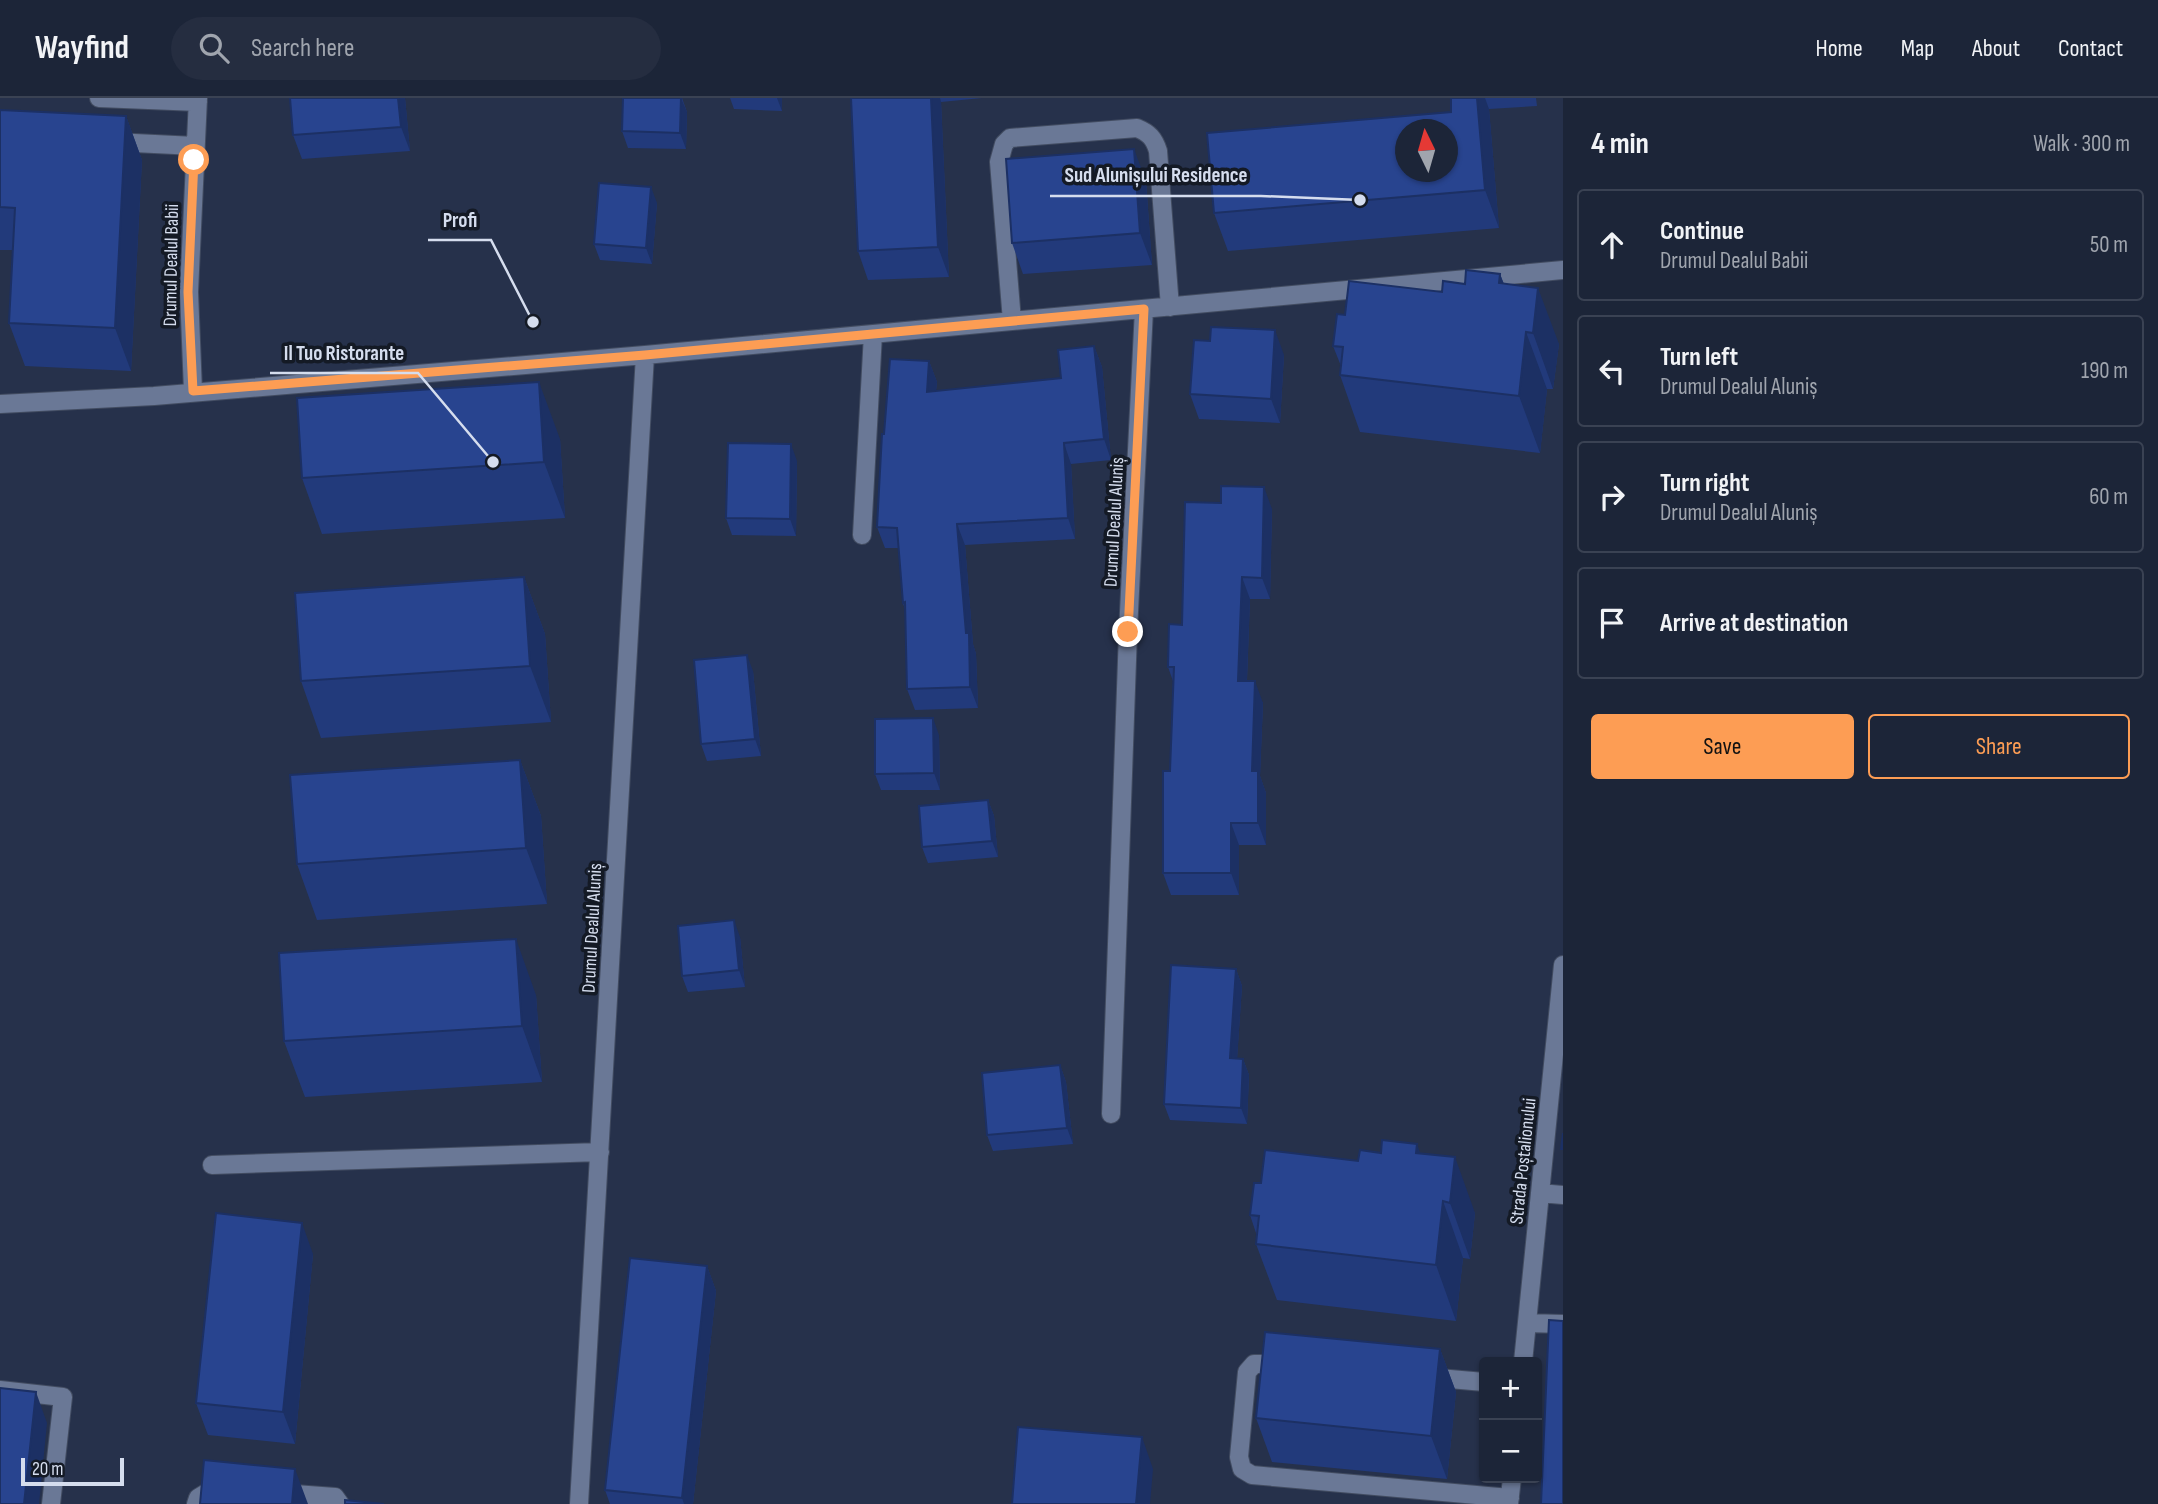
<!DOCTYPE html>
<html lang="en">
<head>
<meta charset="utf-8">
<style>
	:root { --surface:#1c2538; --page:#252d40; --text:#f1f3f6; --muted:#a0a5ae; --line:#3a4253; --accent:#fd9d54 }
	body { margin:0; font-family:"Sofia Sans Condensed",sans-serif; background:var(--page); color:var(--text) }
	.controls { position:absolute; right:21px; bottom:21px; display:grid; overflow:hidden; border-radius:7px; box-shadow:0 2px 5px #0004 }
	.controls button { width:63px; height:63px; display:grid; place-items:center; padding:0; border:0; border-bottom:2px solid var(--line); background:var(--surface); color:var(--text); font:35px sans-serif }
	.compass { position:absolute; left:1395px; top:21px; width:63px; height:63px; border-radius:50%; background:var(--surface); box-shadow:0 2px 5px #0004; rotate:355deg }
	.scale { position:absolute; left:21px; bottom:18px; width:103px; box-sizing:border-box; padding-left:7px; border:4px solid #d5ddee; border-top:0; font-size:19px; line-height:24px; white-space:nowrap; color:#d5ddee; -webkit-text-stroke:5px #141a25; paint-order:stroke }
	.stop { position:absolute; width:21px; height:21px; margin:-16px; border:5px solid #fd9d54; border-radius:50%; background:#fff }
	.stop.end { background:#fd9d54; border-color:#fff; box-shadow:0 2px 7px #0008 }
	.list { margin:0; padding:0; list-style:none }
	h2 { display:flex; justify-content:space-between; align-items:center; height:91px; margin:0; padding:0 28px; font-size:30px }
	h2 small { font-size:23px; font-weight:400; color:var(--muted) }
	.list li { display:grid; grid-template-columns:46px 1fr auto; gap:21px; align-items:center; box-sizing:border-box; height:112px; margin:0 14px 14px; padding:0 14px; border:2px solid var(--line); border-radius:7px }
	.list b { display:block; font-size:26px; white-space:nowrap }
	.list p { margin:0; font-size:23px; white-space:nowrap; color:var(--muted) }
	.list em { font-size:23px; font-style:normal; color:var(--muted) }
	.actions { display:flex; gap:14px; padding:21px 28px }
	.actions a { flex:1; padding:16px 0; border:2px solid var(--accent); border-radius:7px; text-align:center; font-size:24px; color:var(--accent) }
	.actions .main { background:var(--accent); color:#111 }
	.icon { flex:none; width:38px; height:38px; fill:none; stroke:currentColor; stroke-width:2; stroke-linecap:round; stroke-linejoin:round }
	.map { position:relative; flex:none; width:1563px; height:1406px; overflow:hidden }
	header { display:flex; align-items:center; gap:42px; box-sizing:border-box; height:98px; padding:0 35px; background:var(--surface); border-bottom:2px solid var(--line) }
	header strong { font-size:33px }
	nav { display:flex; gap:38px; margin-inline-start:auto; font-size:24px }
	.search { width:490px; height:63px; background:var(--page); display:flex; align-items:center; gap:18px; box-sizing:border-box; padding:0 24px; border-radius:38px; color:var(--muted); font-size:26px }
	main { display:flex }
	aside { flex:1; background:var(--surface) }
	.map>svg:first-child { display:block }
</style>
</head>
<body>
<header>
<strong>Wayfind</strong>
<div class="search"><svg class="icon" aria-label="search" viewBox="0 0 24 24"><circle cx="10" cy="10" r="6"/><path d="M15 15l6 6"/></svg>Search here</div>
<nav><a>Home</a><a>Map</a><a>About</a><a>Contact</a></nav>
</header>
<main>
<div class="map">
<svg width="1563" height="1406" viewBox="0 0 1563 1406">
	<rect width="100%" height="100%" fill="#26314b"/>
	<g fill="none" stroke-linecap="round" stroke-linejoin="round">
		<g stroke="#424c61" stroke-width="20">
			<path id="minor" d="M 99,0 L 198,4
				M 114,44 L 195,48
				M 1012,223 L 999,64 L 1004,46 L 1010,40 L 1137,30 C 1149,35 1154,40 1158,53 L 1170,209
				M 193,293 L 189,194 L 198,0
				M 0,306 L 154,298 L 645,257 L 1563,172
				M 862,437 L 873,236
				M 1111,1016 L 1128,534 L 1144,211
				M 212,1067 L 600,1054
				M 1540,1095 L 1563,1097
				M 1527,1225 L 1563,1226
				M 1523,1264 L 1563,867
				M 1284,1266 L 1254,1266 L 1247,1274 L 1239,1359 L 1242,1371 L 1252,1377 L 1510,1400
				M 1427,1279 L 1484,1284
				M 0,1292 L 63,1299 L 51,1406
				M 281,1395 L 335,1399 L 340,1406
				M 196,1406 L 198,1400 L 216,1389 L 222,1390
				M 579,1406 L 645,257
				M 1509,1406 L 1512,1380"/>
		</g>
		<use href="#minor" stroke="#6a7896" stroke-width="18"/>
	</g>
	<path fill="#223a7b" d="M 290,0 L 405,0 L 410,53 L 302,61 L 293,37 Z
		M 623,0 L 682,0 L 687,14 L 686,51 L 628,50 L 622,33 Z
		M 730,0 L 782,0 L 782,13 L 734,11 Z
		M 851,0 L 982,0 L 941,4 L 949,179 L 868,182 L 858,153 Z
		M 1451,0 L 1536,0 L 1537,8 L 1489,11 L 1499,130 L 1228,153 L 1214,115 L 1451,14 Z
		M 0,12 L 126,18 L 142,62 L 131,273 L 25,268 L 9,225 L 13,152 L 0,152 Z
		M 1146,83 L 1152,167 L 1023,176 L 1012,145 Z
		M 657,105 L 652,166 L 600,162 L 594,146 Z
		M 1500,176 L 1504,186 L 1559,246 L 1553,291 L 1547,291 L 1540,355 L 1360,334 L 1340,277 L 1341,268 L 1333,248 L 1345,217 L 1442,194 Z
		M 1094,248 L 1102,269 L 1111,362 L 1071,366 L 1075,441 L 965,447 L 973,546 L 976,556 L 978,610 L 915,612 L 907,591 L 905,512 L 903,505 L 898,450 L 885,450 L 877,429 L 884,336 L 929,263 L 937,284 L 936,293 L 1061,280 Z
		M 1284,257 L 1280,325 L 1199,321 L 1190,296 Z
		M 560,341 L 565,420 L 322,436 L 302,380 Z
		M 797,363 L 796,438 L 732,437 L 726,420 Z
		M 1221,405 L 1272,411 L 1270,501 L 1250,501 L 1247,583 L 1263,605 L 1260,678 L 1266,695 L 1266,747 L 1239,747 L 1239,797 L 1171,797 L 1163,775 L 1170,673 L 1173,583 L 1168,569 Z
		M 524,479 L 545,536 L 551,624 L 321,640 L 301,583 Z
		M 753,573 L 761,658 L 707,663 L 701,646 Z
		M 939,637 L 940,692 L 881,692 L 875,676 Z
		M 520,662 L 541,718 L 547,806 L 317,822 L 297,766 Z
		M 988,702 L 994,718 L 998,759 L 928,765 L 922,749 Z
		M 740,839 L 745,889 L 688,894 L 682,878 Z
		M 1236,871 L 1242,888 L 1237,961 L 1243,961 L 1249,977 L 1247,1026 L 1170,1022 L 1164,1006 Z
		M 536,897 L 542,984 L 305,999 L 284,943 Z
		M 1060,967 L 1066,984 L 1073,1046 L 993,1053 L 987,1037 Z
		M 1381,1055 L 1420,1055 L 1475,1115 L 1470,1161 L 1463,1160 L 1456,1223 L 1277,1202 L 1256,1146 L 1257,1138 L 1250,1117 L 1261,1085 L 1358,1063 Z
		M 313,1156 L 295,1346 L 208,1337 L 196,1305 Z
		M 707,1168 L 716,1193 L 693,1406 L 610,1406 L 605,1392 Z
		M 1440,1251 L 1456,1294 L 1447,1381 L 1272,1364 L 1256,1320 Z"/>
	<path fill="#1c3064" d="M 398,0 L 405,0 L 410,53 L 401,29 Z
		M 681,0 L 687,14 L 686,51 L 680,35 Z
		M 777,0 L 782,0 L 782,13 Z
		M 931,0 L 940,0 L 941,4 L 949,179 L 938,149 Z
		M 1477,0 L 1485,0 L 1489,11 L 1499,130 L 1485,92 Z
		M 126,18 L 142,62 L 131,273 L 115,230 Z
		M 1134,51 L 1146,83 L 1152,167 L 1140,135 Z
		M 651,89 L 657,105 L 652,166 L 646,150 Z
		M 1500,176 L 1521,232 L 1499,185 Z
		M 1538,190 L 1559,246 L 1553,291 L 1533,235 Z
		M 1275,232 L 1284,257 L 1280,325 L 1271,301 Z
		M 1526,234 L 1547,291 L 1540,355 L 1519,298 Z
		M 1094,248 L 1102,269 L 1111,362 L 1104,341 Z
		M 929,263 L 937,284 L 934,315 L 927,294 Z
		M 539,284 L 560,341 L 565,420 L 544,364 Z
		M 1064,345 L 1071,366 L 1075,441 L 1068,420 Z
		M 791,346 L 797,363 L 796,438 L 790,421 Z
		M 1264,389 L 1272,411 L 1270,501 L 1262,480 Z
		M 957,426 L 965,447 L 973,546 L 976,556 L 978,610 L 970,589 Z
		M 524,479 L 545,536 L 551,624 L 530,568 Z
		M 1242,479 L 1250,501 L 1246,604 L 1238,583 Z
		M 747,557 L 753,573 L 761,658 L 755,641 Z
		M 1255,583 L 1263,605 L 1260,678 L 1266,695 L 1266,747 L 1258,725 L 1252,673 Z
		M 933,620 L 939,637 L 940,692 L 934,675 Z
		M 520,662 L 541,718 L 547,806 L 526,750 Z
		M 988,702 L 994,718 L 998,759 L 992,743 Z
		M 1231,725 L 1239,747 L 1239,797 L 1231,775 Z
		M 734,822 L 740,839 L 745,889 L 739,872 Z
		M 516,841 L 536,897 L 542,984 L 522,928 Z
		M 1236,871 L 1242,888 L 1236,977 L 1230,960 Z
		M 1243,961 L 1249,977 L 1247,1026 L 1241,1010 Z
		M 1060,967 L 1066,984 L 1073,1046 L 1067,1030 Z
		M 1417,1046 L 1437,1102 L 1416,1055 Z
		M 1455,1059 L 1475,1115 L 1470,1161 L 1450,1105 Z
		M 1443,1103 L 1463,1160 L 1456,1223 L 1436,1167 Z
		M 302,1125 L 313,1156 L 295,1346 L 283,1314 Z
		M 707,1168 L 716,1193 L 693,1406 L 684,1406 L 682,1400 Z
		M 1440,1251 L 1456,1294 L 1447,1381 L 1431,1338 Z
		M 36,1294 L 47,1325 L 39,1406 L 24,1406 Z
		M 1142,1339 L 1153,1371 L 1150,1406 L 1136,1406 Z
		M 295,1371 L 308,1406 L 292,1406 Z"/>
	<path fill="#28448f" stroke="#1c3064" stroke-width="2" fill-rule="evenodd" d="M 290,0 L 398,0 L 401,29 L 293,37 Z
		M 623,0 L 681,0 L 680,35 L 622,33 Z
		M 851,0 L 931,0 L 938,149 L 858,153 Z
		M 1451,0 L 1477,0 L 1485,92 L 1214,115 L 1207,35 L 1451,14 ZM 1405,32 L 1447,32 L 1447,74 L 1405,74 Z
		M 0,12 L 126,18 L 115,230 L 9,225 L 15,110 L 0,109 Z
		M 1134,51 L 1140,135 L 1012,145 L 1006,61 Z
		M 599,85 L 651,89 L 646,150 L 594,146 Z
		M 1466,172 L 1500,176 L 1499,185 L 1538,190 L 1533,235 L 1526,234 L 1519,298 L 1340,277 L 1343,249 L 1333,248 L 1337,216 L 1345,217 L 1349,183 L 1442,194 L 1443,183 L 1465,186 Z
		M 1211,229 L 1275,232 L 1271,301 L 1190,296 L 1194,242 L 1210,243 Z
		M 1094,248 L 1104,341 L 1064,345 L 1068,420 L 957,426 L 966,535 L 969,535 L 970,589 L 907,591 L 905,504 L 903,505 L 897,430 L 877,429 L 882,336 L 884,336 L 890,261 L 929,263 L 927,294 L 1061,280 L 1058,252 Z
		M 539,284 L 544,364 L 302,380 L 297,300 Z
		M 728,345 L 791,346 L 790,421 L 726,420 Z
		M 1221,388 L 1264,389 L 1262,480 L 1242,479 L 1238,583 L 1255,583 L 1252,673 L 1258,673 L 1258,725 L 1231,725 L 1231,775 L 1163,775 L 1163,673 L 1170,673 L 1174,569 L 1168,569 L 1169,526 L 1182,527 L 1185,404 L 1221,405 Z
		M 524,479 L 530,568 L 301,583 L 295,495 Z
		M 747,557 L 755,641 L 701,646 L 694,562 Z
		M 933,620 L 934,675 L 875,676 L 875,621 Z
		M 520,662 L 526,750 L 297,766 L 290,677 Z
		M 988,702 L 992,743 L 922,749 L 919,708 Z
		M 734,822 L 739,872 L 682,878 L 678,828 Z
		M 516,841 L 522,928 L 284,943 L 279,855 Z
		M 1171,867 L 1236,871 L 1230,960 L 1243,961 L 1241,1010 L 1164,1006 Z
		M 1060,967 L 1067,1030 L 987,1037 L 982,975 Z
		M 1563,1035 L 1563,1051 L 1561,1051 Z
		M 1382,1042 L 1417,1046 L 1416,1055 L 1455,1059 L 1450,1105 L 1443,1103 L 1436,1167 L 1256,1146 L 1259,1118 L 1250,1117 L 1254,1085 L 1261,1085 L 1265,1052 L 1358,1063 L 1360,1052 L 1381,1055 Z
		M 216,1115 L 302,1125 L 283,1314 L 196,1305 Z
		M 630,1160 L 707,1168 L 682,1400 L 605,1392 Z
		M 1549,1222 L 1563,1223 L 1563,1406 L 1541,1406 Z
		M 1265,1234 L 1440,1251 L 1431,1338 L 1256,1320 Z
		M 0,1290 L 36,1294 L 24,1406 L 0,1406 Z
		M 1018,1329 L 1142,1339 L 1136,1406 L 1012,1406 Z
		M 204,1362 L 295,1371 L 292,1406 L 200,1406 Z
		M 345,1402 L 384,1406 L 345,1406 Z"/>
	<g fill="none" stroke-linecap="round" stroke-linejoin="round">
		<path stroke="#fd9d54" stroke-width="9" d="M 194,62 L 188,194 L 193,293 L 645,257 L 1144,211 L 1128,534"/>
	</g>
	<g text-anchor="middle" stroke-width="7" stroke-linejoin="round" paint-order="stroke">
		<g font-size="19" fill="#d5ddee" stroke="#141a25">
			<text transform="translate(170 167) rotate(-89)" y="7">Drumul Dealul Babii</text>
			<text transform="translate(1113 424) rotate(-87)" y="7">Drumul Dealul Aluniș</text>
			<text transform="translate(591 830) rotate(-87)" y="7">Drumul Dealul Aluniș</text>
			<text transform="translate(1522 1063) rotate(-84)" y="7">Strada Poștalionului</text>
		</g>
	</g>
	<path fill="none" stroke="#d5ddee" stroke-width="2.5" d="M1360 102L1261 98H1050M533 224L491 142H428M493 364L418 275H270"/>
	<g fill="#d5ddee" stroke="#141a25" stroke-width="2.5">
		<circle cx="1360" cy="102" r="7"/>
		<circle cx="533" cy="224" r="7"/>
		<circle cx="493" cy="364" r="7"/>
	</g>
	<g font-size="21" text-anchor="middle" font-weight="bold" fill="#d5ddee" stroke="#141a25" stroke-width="7" stroke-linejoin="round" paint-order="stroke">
		<text x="1156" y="84">Sud Alunișului Residence</text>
		<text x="460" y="129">Profi</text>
		<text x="344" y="262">Il Tuo Ristorante</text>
	</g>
</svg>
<div class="controls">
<button>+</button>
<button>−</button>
</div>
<svg class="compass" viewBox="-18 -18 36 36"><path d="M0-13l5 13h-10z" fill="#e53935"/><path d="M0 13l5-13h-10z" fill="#a0a5ae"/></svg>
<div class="scale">20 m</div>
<div class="stop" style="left:194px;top:62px"></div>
<div class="stop end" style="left:1128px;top:534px"></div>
</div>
<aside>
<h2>4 min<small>Walk · 300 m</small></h2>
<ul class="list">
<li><svg class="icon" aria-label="ahead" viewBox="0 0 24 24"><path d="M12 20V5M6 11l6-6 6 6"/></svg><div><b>Continue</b><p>Drumul Dealul Babii</p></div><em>50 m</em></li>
<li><svg class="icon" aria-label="left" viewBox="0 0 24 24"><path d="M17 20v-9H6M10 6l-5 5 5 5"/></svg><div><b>Turn left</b><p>Drumul Dealul Aluniș</p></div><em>190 m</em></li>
<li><svg class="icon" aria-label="right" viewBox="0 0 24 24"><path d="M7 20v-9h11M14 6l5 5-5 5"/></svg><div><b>Turn right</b><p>Drumul Dealul Aluniș</p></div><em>60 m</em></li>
<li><svg class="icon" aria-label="arrive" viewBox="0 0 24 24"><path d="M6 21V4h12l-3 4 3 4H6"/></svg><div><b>Arrive at destination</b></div></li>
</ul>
<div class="actions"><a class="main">Save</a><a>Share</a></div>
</aside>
</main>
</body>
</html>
